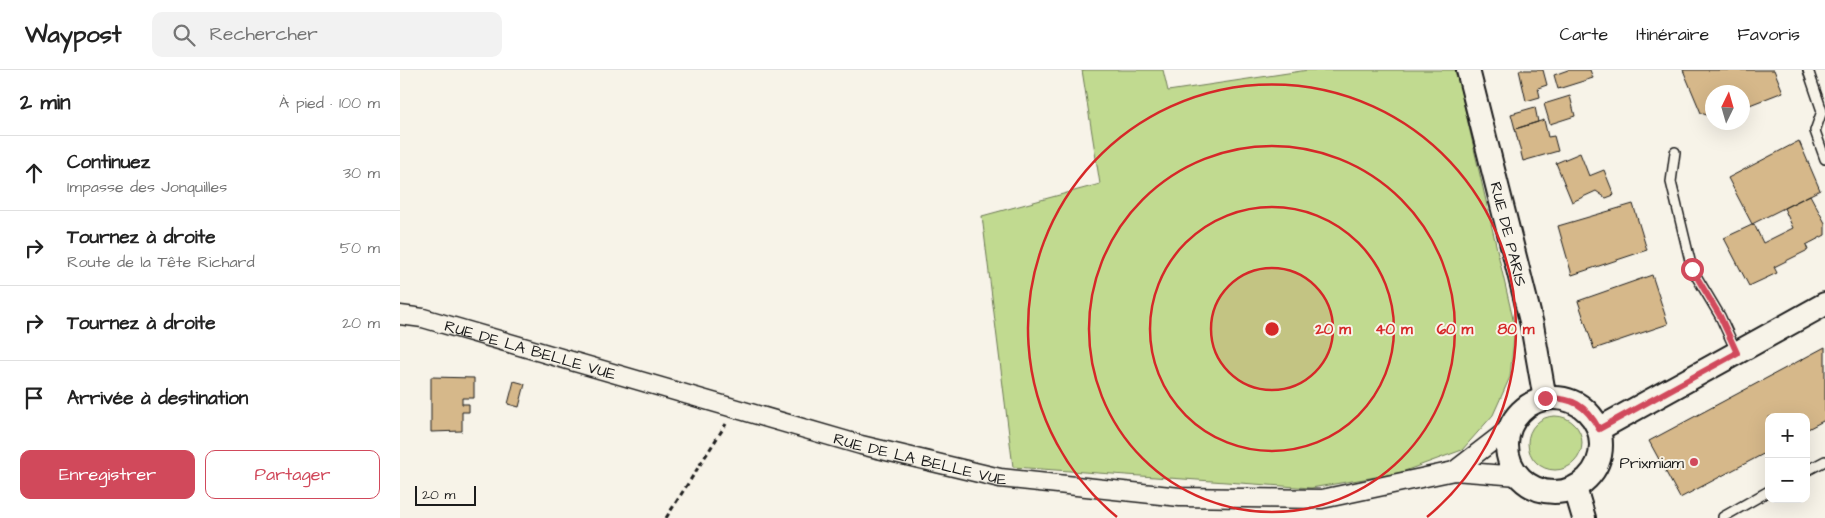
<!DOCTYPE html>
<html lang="fr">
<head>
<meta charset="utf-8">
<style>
	:root { --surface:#fff; --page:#f2f2f2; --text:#222; --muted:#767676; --line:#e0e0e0; --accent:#d1495b }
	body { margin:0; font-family:"Architects Daughter",sans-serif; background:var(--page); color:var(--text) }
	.controls { position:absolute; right:15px; bottom:15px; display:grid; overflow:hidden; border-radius:10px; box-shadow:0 5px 20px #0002 }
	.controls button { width:45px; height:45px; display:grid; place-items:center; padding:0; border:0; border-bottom:1px solid var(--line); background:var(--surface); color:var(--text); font:25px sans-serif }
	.compass { position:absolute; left:1305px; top:15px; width:45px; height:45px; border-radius:50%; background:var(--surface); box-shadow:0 5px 20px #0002; rotate:5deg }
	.scale { position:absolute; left:15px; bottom:12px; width:61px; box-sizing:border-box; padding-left:5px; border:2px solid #1c1c1c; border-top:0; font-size:14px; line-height:18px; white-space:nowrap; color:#1c1c1c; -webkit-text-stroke:4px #f7f3e8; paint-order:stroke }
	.stop { position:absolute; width:15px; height:15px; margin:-11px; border:4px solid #d1495b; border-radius:50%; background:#fff }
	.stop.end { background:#d1495b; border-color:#fff; box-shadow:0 1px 5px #0008 }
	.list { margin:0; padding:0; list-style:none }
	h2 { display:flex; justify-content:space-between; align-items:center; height:65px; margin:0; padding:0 20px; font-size:21px }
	h2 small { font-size:16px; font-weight:400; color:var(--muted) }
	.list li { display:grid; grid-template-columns:32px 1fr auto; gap:15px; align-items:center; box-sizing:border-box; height:75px; padding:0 20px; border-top:1px solid var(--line) }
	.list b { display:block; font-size:19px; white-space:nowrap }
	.list p { margin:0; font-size:16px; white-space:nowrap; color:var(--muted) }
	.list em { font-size:16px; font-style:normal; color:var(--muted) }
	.actions { display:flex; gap:10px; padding:15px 20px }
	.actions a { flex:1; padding:11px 0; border:1px solid var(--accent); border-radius:10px; text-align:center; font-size:18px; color:var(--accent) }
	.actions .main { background:var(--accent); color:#fff }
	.icon { flex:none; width:28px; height:28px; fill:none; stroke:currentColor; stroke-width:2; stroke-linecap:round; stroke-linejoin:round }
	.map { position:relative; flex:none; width:1425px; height:448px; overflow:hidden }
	header { display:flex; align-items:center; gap:30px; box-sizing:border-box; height:70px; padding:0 25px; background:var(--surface); border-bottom:1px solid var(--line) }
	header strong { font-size:24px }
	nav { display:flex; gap:28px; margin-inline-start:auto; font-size:18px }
	.search { width:350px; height:45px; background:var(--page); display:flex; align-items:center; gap:12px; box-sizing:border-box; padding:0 18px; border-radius:10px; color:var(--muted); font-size:19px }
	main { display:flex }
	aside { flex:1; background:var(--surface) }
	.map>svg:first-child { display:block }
</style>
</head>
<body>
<header>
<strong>Waypost</strong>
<div class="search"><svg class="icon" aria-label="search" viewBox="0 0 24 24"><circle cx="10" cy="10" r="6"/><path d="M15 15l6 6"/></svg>Rechercher</div>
<nav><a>Carte</a><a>Itinéraire</a><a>Favoris</a></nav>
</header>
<main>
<aside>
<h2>2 min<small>À pied · 100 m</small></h2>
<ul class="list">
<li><svg class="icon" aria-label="ahead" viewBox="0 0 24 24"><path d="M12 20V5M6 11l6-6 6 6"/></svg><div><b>Continuez</b><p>Impasse des Jonquilles</p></div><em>30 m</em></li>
<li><svg class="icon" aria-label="right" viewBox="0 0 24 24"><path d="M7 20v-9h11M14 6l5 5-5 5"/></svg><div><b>Tournez à droite</b><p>Route de la Tête Richard</p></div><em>50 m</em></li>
<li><svg class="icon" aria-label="right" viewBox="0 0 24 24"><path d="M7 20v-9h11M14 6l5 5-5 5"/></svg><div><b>Tournez à droite</b></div><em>20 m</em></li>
<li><svg class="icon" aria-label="arrive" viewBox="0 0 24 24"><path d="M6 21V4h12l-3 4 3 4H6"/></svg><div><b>Arrivée à destination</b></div></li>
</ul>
<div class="actions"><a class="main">Enregistrer</a><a>Partager</a></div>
</aside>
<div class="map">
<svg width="1425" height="448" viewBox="0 0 1425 448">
	<rect width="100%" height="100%" fill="#f7f3e8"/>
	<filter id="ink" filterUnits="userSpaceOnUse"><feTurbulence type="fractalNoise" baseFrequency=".02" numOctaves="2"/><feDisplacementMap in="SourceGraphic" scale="10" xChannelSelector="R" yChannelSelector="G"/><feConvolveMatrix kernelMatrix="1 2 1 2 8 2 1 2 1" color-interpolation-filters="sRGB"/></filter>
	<g filter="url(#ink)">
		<path fill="#c1da90" stroke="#6e7b56" d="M 682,0 L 763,0 L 768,21 L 908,0 L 1056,0 L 1115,258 L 1110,307 L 1093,345 L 1062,380 L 999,403 L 911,418 L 613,397 L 582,146 L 700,114 Z
			M1128 373a27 27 0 1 1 54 0a27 27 0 1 1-54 0Z"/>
		<path fill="#d6b88a" stroke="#1c1c1c" d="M 1119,0 L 1143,0 L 1147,15 L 1138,18 L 1140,27 L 1126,31 Z
			M 1168,0 L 1190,0 L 1193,8 L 1158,19 L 1154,5 Z
			M 1283,0 L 1374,0 L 1383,22 L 1342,38 L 1342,22 L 1312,22 L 1312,47 L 1301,43 Z
			M 1170,26 L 1175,46 L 1150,54 L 1144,34 Z
			M 1135,37 L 1138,52 L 1115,59 L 1111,44 Z
			M 1144,50 L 1148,67 L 1154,66 L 1158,81 L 1123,91 L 1115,59 Z
			M 1399,71 L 1420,120 L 1352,154 L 1328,108 Z
			M 1180,83 L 1189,106 L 1204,100 L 1214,125 L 1206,128 L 1196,121 L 1172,132 L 1156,93 Z
			M 1410,125 L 1425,153 L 1425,165 L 1406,175 L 1408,180 L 1374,197 L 1377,203 L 1349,216 L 1324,168 L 1354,154 L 1363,173 L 1393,158 L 1384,138 Z
			M 1233,134 L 1247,180 L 1172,205 L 1158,156 Z
			M 1252,205 L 1268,254 L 1194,279 L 1178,231 Z
			M 1425,277 L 1425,350 L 1406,360 L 1406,347 L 1369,347 L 1369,381 L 1280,428 L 1249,371 Z
			M 31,307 L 74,308 L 74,328 L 62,328 L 62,334 L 69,334 L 69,342 L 62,342 L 62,361 L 31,362 Z
			M 114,311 L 125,314 L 119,337 L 108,334 Z"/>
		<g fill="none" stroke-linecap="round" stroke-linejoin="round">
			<g stroke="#1c1c1c" stroke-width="12">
				<path id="service" d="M 1408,0 L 1422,41 L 1415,61 L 1425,89
					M 1275,82 L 1271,112 L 1292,199 L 1320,246 L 1337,283
					M 1406,401 L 1425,391
					M 1323,448 L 1323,447 L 1369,421"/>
			</g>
			<g stroke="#1c1c1c" stroke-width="21">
				<g id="minor">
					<path id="s1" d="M 0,245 L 23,248 L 461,375 L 600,408 L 780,427 L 922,429 L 1054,401 L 1118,406"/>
					<path d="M 1054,401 L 1111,357"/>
				</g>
			</g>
			<g stroke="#1c1c1c" stroke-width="26">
				<g id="tertiary">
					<path id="s2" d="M 1068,0 L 1132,255 L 1145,329"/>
					<circle cx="1154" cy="375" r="47"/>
					<path d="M 1199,359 L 1425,234"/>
					<path d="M 1175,418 L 1184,448"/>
				</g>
			</g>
			<path stroke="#1c1c1c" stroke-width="3" stroke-dasharray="5 4" stroke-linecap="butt" d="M 266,448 L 326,354"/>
			<use href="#service" stroke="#f7f3e8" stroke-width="9"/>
			<use href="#minor" stroke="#f7f3e8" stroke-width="18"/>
			<use href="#tertiary" stroke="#f7f3e8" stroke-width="22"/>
		</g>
	</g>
	<g fill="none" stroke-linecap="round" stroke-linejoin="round" filter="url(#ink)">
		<path stroke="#d1495b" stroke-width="6" d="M 1145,328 C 1172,327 1186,335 1199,359 L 1337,283 L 1320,246 L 1292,199"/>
	</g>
	<circle cx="872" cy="259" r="61" fill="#d62828" fill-opacity=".12"/>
	<g fill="none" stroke="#d62828" stroke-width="2.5">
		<circle cx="872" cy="259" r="61"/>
		<circle cx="872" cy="259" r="122"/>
		<circle cx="872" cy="259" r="183"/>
		<path d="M717 447A244 244 0 1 1 1027 447"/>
	</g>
	<circle fill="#d1495b" stroke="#f7f3e8" stroke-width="2" cx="1294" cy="392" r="5"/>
	<g text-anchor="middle" stroke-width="4" stroke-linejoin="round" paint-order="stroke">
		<g font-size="16" fill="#1c1c1c" stroke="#f7f3e8">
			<text dy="6" stroke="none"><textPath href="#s2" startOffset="169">RUE DE PARIS</textPath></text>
			<text dy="6" stroke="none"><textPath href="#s1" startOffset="135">RUE DE LA BELLE VUE</textPath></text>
			<text dy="6" stroke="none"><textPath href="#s1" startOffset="540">RUE DE LA BELLE VUE</textPath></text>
		</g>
		<g font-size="16" fill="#1c1c1c" stroke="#f7f3e8" text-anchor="end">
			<text x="1284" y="398">Prixmiam</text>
		</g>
	</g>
	<circle cx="872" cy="259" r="8" fill="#d62828" stroke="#f7f3e8" stroke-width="2.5"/>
	<g font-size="15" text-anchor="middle" font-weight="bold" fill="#d62828" stroke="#f7f3e8" stroke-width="4" stroke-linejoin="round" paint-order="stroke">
		<text x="933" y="264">20 m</text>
		<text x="994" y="264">40 m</text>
		<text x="1055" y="264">60 m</text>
		<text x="1116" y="264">80 m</text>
	</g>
</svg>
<div class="controls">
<button>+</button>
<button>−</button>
</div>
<svg class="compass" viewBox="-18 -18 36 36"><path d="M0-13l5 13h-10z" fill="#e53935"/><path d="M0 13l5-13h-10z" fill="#767676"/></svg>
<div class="scale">20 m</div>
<div class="stop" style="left:1292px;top:199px"></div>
<div class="stop end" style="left:1145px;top:328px"></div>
</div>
</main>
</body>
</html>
